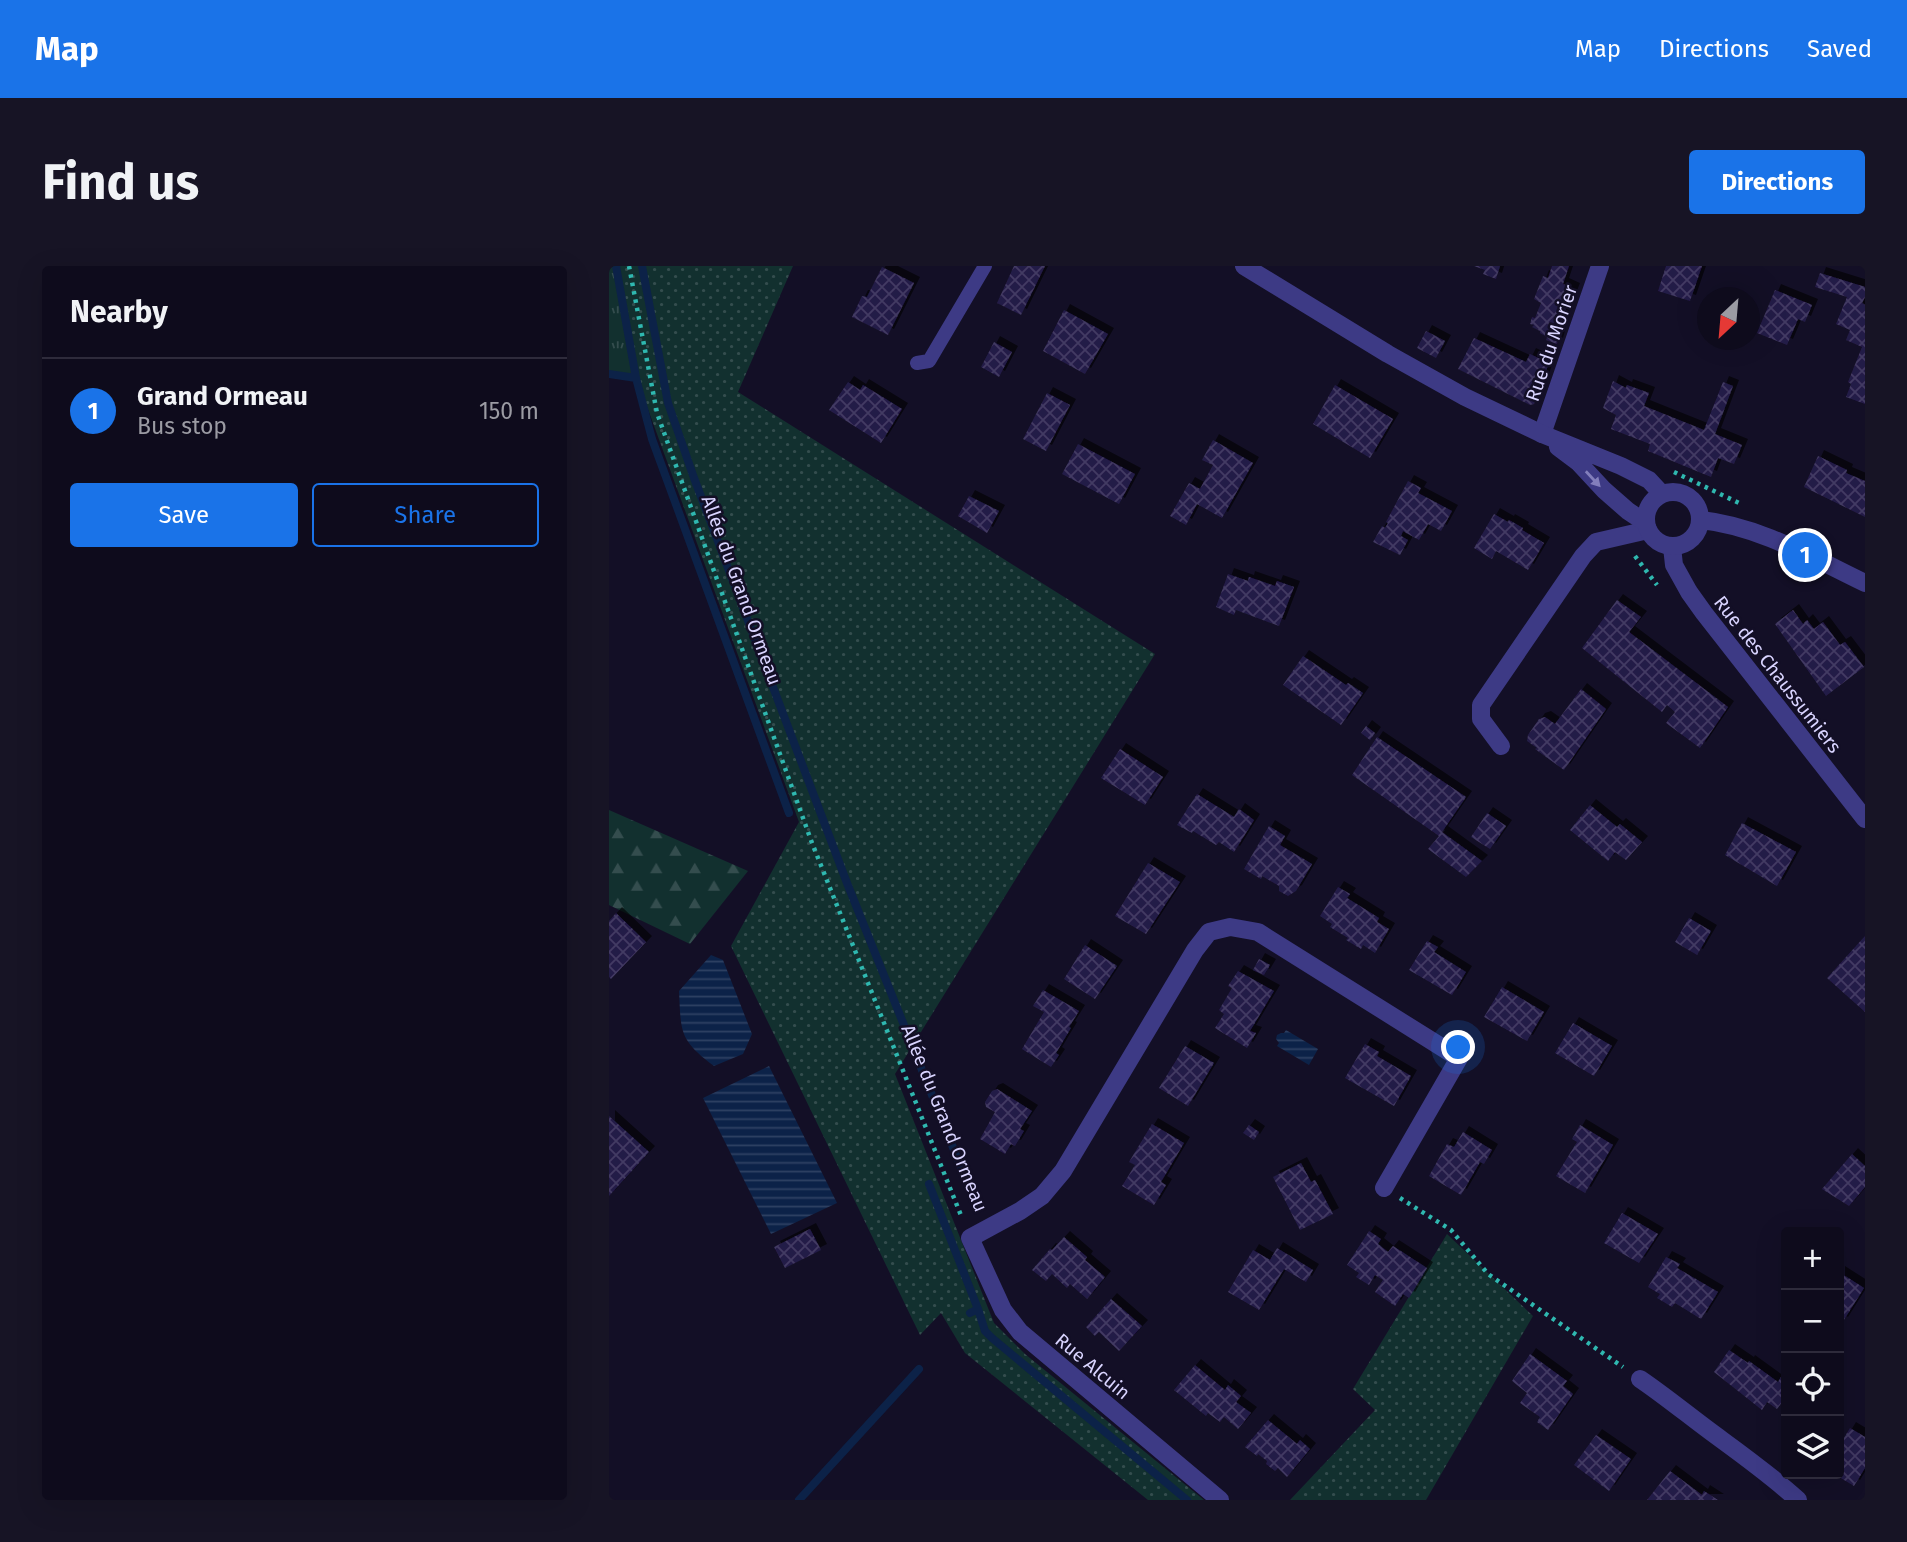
<!DOCTYPE html>
<html lang="en">
<head>
<meta charset="utf-8">
<style>
	:root { --surface:#0e0b1c; --page:#171425; --text:#f1f3f6; --muted:#9b9ba3; --line:#2e2b3b; --accent:#1a73e8 }
	body { margin:0; font-family:"Fira Sans",sans-serif; background:var(--page); color:var(--text) }
	.controls { position:absolute; right:21px; bottom:21px; display:grid; overflow:hidden; border-radius:7px; box-shadow:0 7px 28px #0002 }
	.controls button { width:63px; height:63px; display:grid; place-items:center; padding:0; border:0; border-bottom:2px solid var(--line); background:var(--surface); color:var(--text); font:35px sans-serif }
	.compass { position:absolute; left:1088px; top:21px; width:63px; height:63px; border-radius:50%; background:var(--surface); box-shadow:0 7px 28px #0002; rotate:206deg }
	.you { position:absolute; left:850px; top:782px; width:24px; height:24px; margin:-18px; border:5px solid #fff; border-radius:50%; background:#1a73e8; box-shadow:0 0 0 10px #1a73e833 }
	.badge { display:grid; place-items:center; width:46px; height:46px; border-radius:50%; background:var(--accent); color:#fff; font-size:23px; font-weight:700 }
	.pin { position:absolute; translate:-50% -50%; border:4px solid #fff; box-shadow:0 2px 7px #0006 }
	.list { margin:0; padding:0; list-style:none }
	h2 { display:flex; justify-content:space-between; align-items:center; height:91px; margin:0; padding:0 28px; font-size:30px }
	h2 small { font-size:23px; font-weight:400; color:var(--muted) }
	.list li { display:grid; grid-template-columns:46px 1fr auto; gap:21px; align-items:center; box-sizing:border-box; height:105px; padding:0 28px; border-top:2px solid var(--line) }
	.list b { display:block; font-size:26px; white-space:nowrap }
	.list p { margin:0; font-size:23px; white-space:nowrap; color:var(--muted) }
	.list em { font-size:23px; font-style:normal; color:var(--muted) }
	.actions { display:flex; gap:14px; padding:21px 28px }
	.actions a { flex:1; padding:16px 0; border:2px solid var(--accent); border-radius:7px; text-align:center; font-size:24px; color:var(--accent) }
	.actions .main { background:var(--accent); color:#fff }
	.icon { flex:none; width:38px; height:38px; fill:none; stroke:currentColor; stroke-width:2; stroke-linecap:round; stroke-linejoin:round }
	.map { position:relative; flex:none; width:1256px; height:1234px; overflow:hidden; border-radius:7px }
	header { display:flex; align-items:center; gap:42px; box-sizing:border-box; height:98px; padding:0 35px; background:var(--accent); color:#fff }
	header strong { font-size:33px }
	nav { display:flex; gap:38px; margin-inline-start:auto; font-size:24px }
	.intro { display:flex; align-items:center; justify-content:space-between; box-sizing:border-box; height:168px; padding:0 42px }
	h1 { margin:0; font-size:49px }
	.button { padding:18px 32px; border-radius:7px; background:var(--accent); color:#fff; font-size:24px; font-weight:700 }
	main { display:flex; gap:42px; padding:0 42px }
	aside { flex:1; background:var(--surface); border-radius:7px; box-shadow:0 7px 28px #0002 }
	.map>svg:first-child { display:block }
</style>
</head>
<body>
<header>
<strong>Map</strong>
<nav><a>Map</a><a>Directions</a><a>Saved</a></nav>
</header>
<div class="intro"><h1>Find us</h1><a class="button">Directions</a></div>
<main>
<aside>
<h2>Nearby<small></small></h2>
<ul class="list">
<li><span class="badge">1</span><div><b>Grand Ormeau</b><p>Bus stop</p></div><em>150 m</em></li>
</ul>
<div class="actions"><a class="main">Save</a><a>Share</a></div>
</aside>
<div class="map">
<svg width="1256" height="1234" viewBox="0 0 1256 1234">
	<defs>
		<pattern id="grass-dots" width="8" height="8" patternUnits="userSpaceOnUse" patternTransform="scale(1.75)"><rect width="8" height="8" fill="#12302f"/><path d="M2 2h.1M6 6h.1" fill="none" stroke="#344d4e" stroke-width="1.8" stroke-linecap="round"/></pattern>
		<pattern id="forest-firs" width="22" height="20" patternUnits="userSpaceOnUse" patternTransform="scale(1.75)"><rect width="22" height="20" fill="#12302f"/><path d="M5 1l3.5 6h-7zM16 11l3.5 6h-7z" fill="#344d4e"/></pattern>
		<pattern id="park-tufts" width="24" height="20" patternUnits="userSpaceOnUse" patternTransform="scale(1.75)"><rect width="24" height="20" fill="#12302f"/><path d="M3 7l-1-3M5 7V3M7 7l1-3M15 17l-1-3M17 17v-4M19 17l1-3" fill="none" stroke="#344d4e"/></pattern>
		<pattern id="water-rules" width="6" height="5" patternUnits="userSpaceOnUse" patternTransform="scale(1.75)"><rect width="6" height="5" fill="#0c2248"/><path d="M0 2.5h6" fill="none" stroke="#2f4163"/></pattern>
		<pattern id="building-cross-hatch" width="8" height="8" patternUnits="userSpaceOnUse" patternTransform="scale(1.75)"><rect width="8" height="8" fill="#241b47"/><path d="M0 0l8 8M0 8l8-8" fill="none" stroke="#433b63"/></pattern>
		<filter id="shadow"><feDropShadow dx="6" dy="-6" stdDeviation="0" flood-color="#0009"/></filter>
	</defs>
	<rect width="100%" height="100%" fill="#130f26"/>
	<path fill="url(#grass-dots)" d="M 9,0 L 184,0 L 129,126 L 546,388 L 286,808 L 385,1057 L 416,1088 L 595,1234 L 539,1234 L 356,1087 L 332,1047 L 311,1069 L 122,680 L 190,556 L 29,116 Z
		M 838,968 L 924,1050 L 817,1234 L 681,1234 L 766,1144 L 744,1123 Z"/>
	<path fill="url(#forest-firs)" d="M 0,544 L 139,605 L 81,678 L 0,639 Z"/>
	<path fill="url(#park-tufts)" d="M 0,0 L 9,0 L 29,115 L 0,108 Z"/>
	<path fill="url(#water-rules)" d="M 102,689 L 114,694 L 143,768 L 134,788 L 105,800 C 70,774 72,766 70,725 Z
		M 677,764 L 709,783 L 700,799 L 668,780 L 670,777 L 667,773 L 668,769 L 672,767 L 675,767 Z
		M 160,800 L 228,937 L 162,968 L 94,832 Z"/>
	<g fill="none" stroke-linecap="round" stroke-linejoin="round">
		<path stroke="#0c2248" stroke-width="8" d="M 7,0 L 27,112 L 43,173 L 180,547
			M 33,0 L 59,137 L 85,212 L 238,617 L 353,904
			M 0,108 L 27,112
			M 320,918 L 369,1043 L 361,1047
			M 369,1043 L 376,1065 L 383,1072 L 578,1234
			M 190,1234 L 310,1103"/>
	</g>
	<path fill="url(#building-cross-hatch)" filter="url(#shadow)" d="M 405,0 L 436,0 L 412,49 L 388,37 Z
		M 865,0 L 891,0 L 887,13 L 874,8 L 876,4 Z
		M 943,0 L 960,0 L 954,18 L 965,23 L 948,66 L 951,67 L 948,78 L 937,74 L 938,71 L 931,67 L 931,65 L 923,61 L 925,59 L 921,58 L 923,51 L 926,52 L 932,37 L 925,33 L 934,10 L 939,12 Z
		M 1057,0 L 1093,0 L 1081,35 L 1049,25 Z
		M 273,1 L 305,17 L 279,69 L 243,51 L 253,30 L 258,31 Z
		M 1211,7 L 1256,21 L 1256,31 L 1253,37 L 1256,39 L 1256,138 L 1237,131 L 1242,118 L 1239,116 L 1253,81 L 1237,74 L 1241,64 L 1227,58 L 1238,31 L 1206,21 Z
		M 1166,24 L 1203,39 L 1196,56 L 1189,53 L 1178,79 L 1148,67 Z
		M 455,44 L 499,68 L 476,108 L 434,85 Z
		M 817,65 L 836,75 L 827,92 L 808,82 Z
		M 865,72 L 917,96 L 921,88 L 940,97 L 925,138 L 921,139 L 849,103 Z
		M 385,76 L 403,86 L 390,111 L 372,101 Z
		M 1004,115 L 1017,122 L 1018,119 L 1040,127 L 1035,140 L 1095,164 L 1114,116 L 1124,120 L 1106,168 L 1133,179 L 1125,198 L 1109,192 L 1102,211 L 1039,185 L 1041,178 L 1002,163 L 1007,149 L 994,142 Z
		M 239,116 L 251,124 L 254,119 L 293,143 L 272,177 L 220,144 Z
		M 726,119 L 784,153 L 761,192 L 704,158 Z
		M 438,127 L 461,139 L 437,185 L 414,173 Z
		M 604,174 L 644,197 L 613,252 L 588,238 L 577,259 L 561,250 L 580,217 L 591,223 L 604,199 L 593,194 Z
		M 469,178 L 526,208 L 510,238 L 453,208 Z
		M 1209,190 L 1238,204 L 1237,207 L 1256,215 L 1256,251 L 1195,221 Z
		M 799,215 L 812,222 L 809,227 L 843,245 L 832,265 L 819,258 L 810,274 L 794,265 L 792,270 L 799,274 L 791,289 L 764,276 L 773,260 L 776,262 L 779,257 L 777,256 Z
		M 360,230 L 390,245 L 378,267 L 349,250 Z
		M 885,248 L 899,256 L 900,254 L 914,262 L 913,264 L 935,277 L 919,304 L 887,285 L 883,293 L 865,282 Z
		M 619,308 L 639,315 L 640,311 L 666,320 L 668,315 L 685,321 L 670,360 L 627,344 L 625,349 L 607,341 Z
		M 1008,334 L 1032,351 L 1020,366 L 1119,441 L 1091,482 L 1057,457 L 1066,446 L 1058,439 L 1053,446 L 973,382 Z
		M 1184,344 L 1194,358 L 1198,354 L 1205,363 L 1214,356 L 1231,379 L 1236,376 L 1255,401 L 1217,430 L 1166,358 Z
		M 694,390 L 737,419 L 739,417 L 754,427 L 732,459 L 674,419 Z
		M 972,423 L 997,443 L 955,504 L 926,483 L 928,482 L 918,475 L 919,469 L 930,453 L 936,451 L 946,458 Z
		M 757,460 L 766,467 L 761,474 L 752,467 Z
		M 768,471 L 857,531 L 833,566 L 873,595 L 857,611 L 819,583 L 830,570 L 743,509 Z
		M 511,483 L 554,511 L 536,539 L 492,512 Z
		M 588,528 L 625,551 L 630,543 L 645,554 L 625,586 L 610,576 L 607,579 L 584,565 L 583,567 L 568,559 Z
		M 981,539 L 1008,561 L 1011,558 L 1033,576 L 1017,594 L 1006,586 L 999,595 L 961,564 Z
		M 878,547 L 897,560 L 881,583 L 862,571 Z
		M 1133,557 L 1187,586 L 1168,620 L 1116,589 Z
		M 660,560 L 676,570 L 671,579 L 703,598 L 687,625 L 679,630 L 670,625 L 670,620 L 653,610 L 652,613 L 635,603 Z
		M 539,597 L 571,616 L 537,668 L 506,650 Z
		M 729,621 L 741,628 L 738,632 L 770,652 L 768,656 L 780,663 L 766,687 L 754,679 L 752,683 L 737,674 L 739,672 L 721,661 L 723,658 L 711,650 Z
		M 7,647 L 37,676 L 2,713 L 0,711 L 0,655 Z
		M 1080,652 L 1102,665 L 1088,689 L 1066,676 Z
		M 1256,670 L 1256,746 L 1218,712 Z
		M 818,675 L 829,681 L 825,686 L 857,706 L 843,729 L 800,704 Z
		M 476,679 L 508,700 L 486,733 L 455,713 Z
		M 650,693 L 661,699 L 655,709 L 644,704 Z
		M 629,705 L 665,725 L 641,765 L 647,767 L 638,782 L 606,762 L 615,748 L 610,744 L 623,722 L 619,720 Z
		M 893,721 L 935,746 L 918,775 L 875,751 Z
		M 434,724 L 470,745 L 460,761 L 462,762 L 447,787 L 450,789 L 442,801 L 413,783 L 435,746 L 424,740 Z
		M 964,757 L 1003,780 L 985,810 L 946,787 Z
		M 756,778 L 770,786 L 768,790 L 802,810 L 785,840 L 736,812 Z
		M 576,780 L 605,797 L 579,840 L 550,822 Z
		M 388,823 L 423,845 L 411,863 L 415,865 L 406,880 L 402,878 L 396,888 L 371,873 L 386,846 L 377,841 L 376,836 L 383,825 Z
		M 0,850 L 40,886 L 0,930 Z
		M 543,858 L 575,877 L 552,916 L 557,919 L 545,939 L 513,920 L 526,899 L 520,896 Z
		M 640,859 L 650,866 L 645,874 L 634,867 Z
		M 971,859 L 1004,879 L 976,927 L 947,910 L 968,876 L 963,873 Z
		M 854,866 L 883,884 L 875,898 L 871,896 L 852,929 L 820,910 L 838,878 L 845,881 Z
		M 1243,888 L 1256,900 L 1256,921 L 1240,940 L 1213,923 Z
		M 692,897 L 702,916 L 706,914 L 724,948 L 691,964 L 664,911 Z
		M 1013,947 L 1049,968 L 1030,997 L 995,977 Z
		M 201,963 L 212,984 L 176,1002 L 165,981 Z
		M 760,965 L 772,973 L 769,978 L 779,986 L 784,980 L 818,1002 L 800,1032 L 794,1028 L 786,1040 L 766,1026 L 774,1014 L 766,1009 L 760,1019 L 747,1011 L 750,1007 L 738,999 Z
		M 455,971 L 478,991 L 476,994 L 496,1011 L 478,1033 L 461,1018 L 458,1022 L 443,1008 L 437,1015 L 423,1004 L 441,983 L 443,984 Z
		M 668,982 L 704,1004 L 697,1016 L 675,1003 L 650,1044 L 619,1026 L 644,984 L 661,994 Z
		M 1057,991 L 1071,998 L 1068,1002 L 1109,1026 L 1092,1053 L 1066,1037 L 1063,1041 L 1048,1032 L 1051,1028 L 1039,1021 Z
		M 1230,1006 L 1255,1022 L 1233,1057 L 1230,1055 Z
		M 502,1033 L 533,1060 L 510,1085 L 490,1066 L 486,1070 L 477,1061 Z
		M 1120,1084 L 1139,1097 L 1140,1095 L 1169,1116 L 1172,1111 L 1177,1114 L 1177,1131 L 1168,1143 L 1158,1136 L 1153,1144 L 1105,1106 Z
		M 921,1088 L 958,1115 L 954,1120 L 964,1128 L 939,1164 L 928,1156 L 931,1151 L 911,1137 L 918,1127 L 903,1115 Z
		M 586,1099 L 616,1124 L 619,1119 L 632,1130 L 627,1136 L 642,1147 L 629,1163 L 615,1151 L 611,1156 L 599,1147 L 597,1150 L 565,1124 Z
		M 659,1154 L 688,1178 L 691,1174 L 701,1183 L 678,1211 L 669,1202 L 666,1205 L 657,1198 L 658,1195 L 649,1188 L 648,1190 L 636,1181 Z
		M 1241,1162 L 1256,1171 L 1256,1202 L 1245,1220 L 1225,1208 L 1230,1208 L 1230,1180 Z
		M 987,1169 L 1022,1193 L 1000,1225 L 965,1199 Z
		M 1061,1205 L 1093,1229 L 1095,1225 L 1109,1234 L 1038,1234 Z"/>
	<g fill="none" stroke-linecap="round" stroke-linejoin="round">
		<path stroke="#2fb8b0" stroke-width="4.5" stroke-dasharray="3.5 5" stroke-linecap="butt" d="M 20,0 L 48,147 L 203,577 L 353,952
			M 1065,206 L 1130,237
			M 1026,290 L 1048,319
			M 791,932 L 842,964 L 879,1008 L 1014,1101"/>
		<path stroke="#3d3a85" stroke-width="14" d="M 308,97 L 320,95 L 376,0"/>
		<path stroke="#3d3a85" stroke-width="18" d="M 933,168 L 991,0
			M 1063,281 L 1065,299 L 1080,326 L 1095,347 L 1256,553
			M 892,480 L 872,453 L 872,439 L 974,290 L 987,276 L 1039,264
			M 1031,1113 C 1059,1132 1085,1154 1113,1174 C 1139,1193 1165,1212 1189,1234
			M 611,1234 L 411,1066 L 394,1044 L 361,972 L 411,945 L 433,930 L 454,905 L 586,684 L 600,666 L 621,661 L 649,666 L 850,792 L 775,922"/>
		<path stroke="#3d3a85" stroke-width="18" d="M 635,0 L 779,88 L 856,131 L 933,168 L 1012,200 L 1040,214 L 1053,228
			M 949,181 L 969,196 L 995,224 L 1019,245 L 1037,257
			M1037 253a27 27 0 1 1 54 0a27 27 0 1 1-54 0Z
			M 1092,254 C 1150,260 1204,292 1256,317"/>
	</g>
	<defs><path id="oneway-solid" d="M-6-.8H1V-3.2L6.5 0L1 3.2V.8H-6Z" transform="scale(1.75)"/></defs>
	<use fill="#837fbc" href="#oneway-solid" transform="translate(984 213) rotate(47)"/>
	<g text-anchor="middle" stroke-width="5" stroke-linejoin="round" paint-order="stroke">
		<g font-size="19" fill="#d9d4ff" stroke="#130f26">
			<text transform="translate(942 77) rotate(-71)" y="7">Rue du Morier</text>
			<text transform="translate(133 324) rotate(70)" y="7">Allée du Grand Ormeau</text>
			<text transform="translate(1169 408) rotate(52)" y="7">Rue des Chaussumiers</text>
			<text transform="translate(336 852) rotate(68)" y="7">Allée du Grand Ormeau</text>
			<text transform="translate(484 1100) rotate(40)" y="7">Rue Alcuin</text>
		</g>
	</g>
</svg>
<div class="controls">
<button>+</button>
<button>−</button>
<button><svg class="icon" aria-label="locate" viewBox="0 0 24 24"><circle cx="12" cy="12" r="6"/><path d="M12 2v4M12 18v4M2 12h4M18 12h4"/></svg></button>
<button><svg class="icon" aria-label="layers" viewBox="0 0 24 24"><path d="M12 4l9 5-9 5-9-5zM3 14l9 5 9-5"/></svg></button>
</div>
<svg class="compass" viewBox="-18 -18 36 36"><path d="M0-13l5 13h-10z" fill="#e53935"/><path d="M0 13l5-13h-10z" fill="#9b9ba3"/></svg>
<div class="you"></div>
<div class="pin badge" style="left:1196px;top:289px">1</div>
</div>
</main>
</body>
</html>
